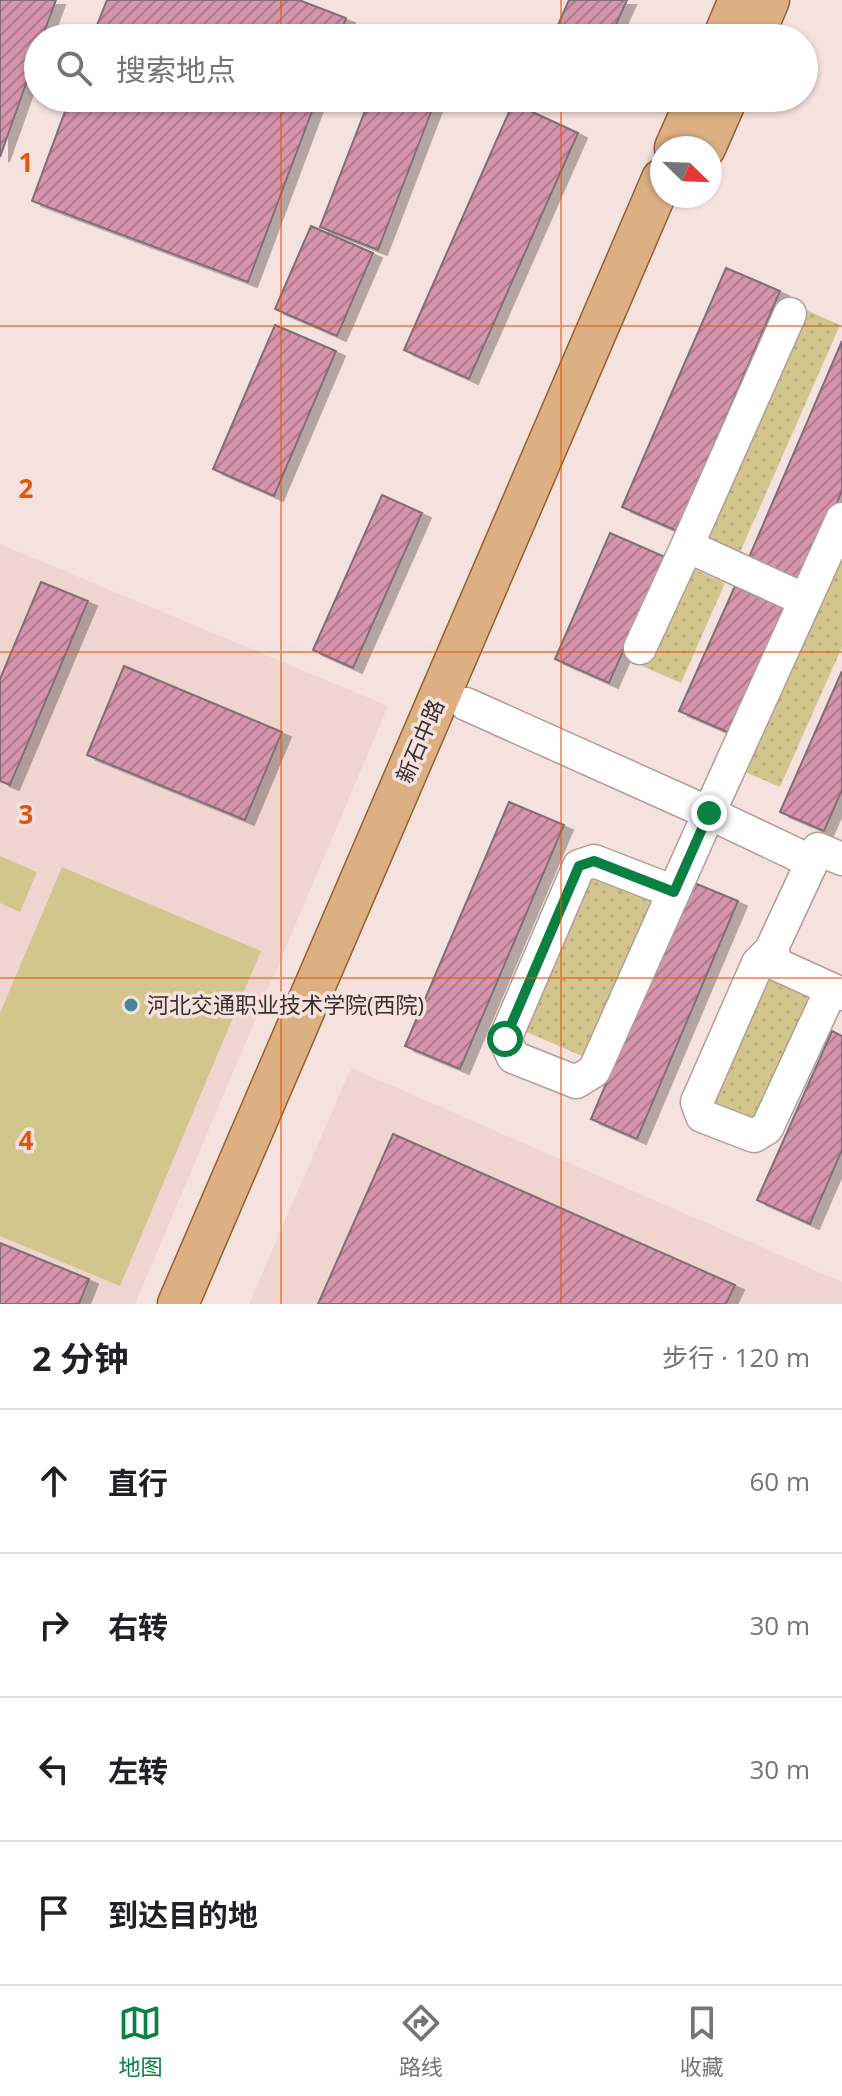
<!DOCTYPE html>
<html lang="zh">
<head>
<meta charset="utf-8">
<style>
	:root { --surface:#fff; --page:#f2f2f2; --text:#202124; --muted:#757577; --line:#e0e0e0; --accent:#0b8043 }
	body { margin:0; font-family:"Open Sans","Noto Sans SC",sans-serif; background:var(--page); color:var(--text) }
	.compass { position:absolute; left:650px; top:136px; width:72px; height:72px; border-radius:50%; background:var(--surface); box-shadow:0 2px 6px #0004; rotate:113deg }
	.stop { position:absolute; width:24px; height:24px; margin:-18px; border:6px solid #0b8043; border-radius:50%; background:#fff }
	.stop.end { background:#0b8043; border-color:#fff; box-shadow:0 2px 8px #0008 }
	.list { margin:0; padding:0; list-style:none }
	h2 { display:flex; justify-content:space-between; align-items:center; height:104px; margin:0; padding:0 32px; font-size:34px }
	h2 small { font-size:26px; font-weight:400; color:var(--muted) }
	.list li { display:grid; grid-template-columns:52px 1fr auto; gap:24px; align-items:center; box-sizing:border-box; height:144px; padding:0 32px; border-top:2px solid var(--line) }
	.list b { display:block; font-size:30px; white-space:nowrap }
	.list em { font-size:26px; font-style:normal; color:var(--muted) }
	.icon { flex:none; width:44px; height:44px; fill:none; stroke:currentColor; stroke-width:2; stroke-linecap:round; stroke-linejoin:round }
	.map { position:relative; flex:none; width:842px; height:1304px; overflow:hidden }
	.search { position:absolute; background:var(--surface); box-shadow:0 2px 6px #0004; left:24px; right:24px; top:24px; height:88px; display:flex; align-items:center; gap:20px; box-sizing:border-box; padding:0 28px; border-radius:44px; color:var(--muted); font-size:30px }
	.sheet { height:680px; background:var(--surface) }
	nav { display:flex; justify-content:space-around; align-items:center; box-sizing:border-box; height:112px; border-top:2px solid var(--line); background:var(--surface); font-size:22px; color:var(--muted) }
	nav a { display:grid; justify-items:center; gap:4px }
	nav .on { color:var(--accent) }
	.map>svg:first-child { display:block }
</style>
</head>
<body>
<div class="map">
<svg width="842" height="1304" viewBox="0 0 842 1304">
	<defs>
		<pattern id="grass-dots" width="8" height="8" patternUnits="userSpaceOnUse" patternTransform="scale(2)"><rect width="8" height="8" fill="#d3c68d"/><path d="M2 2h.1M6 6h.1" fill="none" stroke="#b6aa7a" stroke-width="1.8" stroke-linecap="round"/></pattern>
		<pattern id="building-hatch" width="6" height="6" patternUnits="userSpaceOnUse" patternTransform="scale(2)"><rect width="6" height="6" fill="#d694ad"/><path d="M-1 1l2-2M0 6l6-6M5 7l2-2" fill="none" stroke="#af798d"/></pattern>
		<filter id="shadow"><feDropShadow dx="9" dy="5" stdDeviation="0" flood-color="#0004"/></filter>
	</defs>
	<rect width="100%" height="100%" fill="#f5e1de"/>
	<path fill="#f0d4cf" d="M 0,544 L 388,706 L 135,1304 L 0,1304 Z
		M 351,1068 L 842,1282 L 842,1304 L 249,1304 Z"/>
	<path fill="url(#grass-dots)" d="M 799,307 L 840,325 L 738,557 L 697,539 Z
		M 842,533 L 842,647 L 780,787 L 738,769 Z
		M 684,565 L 725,583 L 681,683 L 640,665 Z
		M 593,875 L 657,903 L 589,1059 L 524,1031 Z
		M 766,972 L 819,996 L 761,1127 L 708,1104 Z"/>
	<path fill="#d3c68d" d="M 0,856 L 37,872 L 20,912 L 0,903 Z
		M 62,867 L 261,951 L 120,1286 L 0,1236 L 0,1013 Z"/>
	<path fill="url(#building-hatch)" stroke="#7f6e74" stroke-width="2" filter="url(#shadow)" d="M 0,0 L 56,0 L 42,38 L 38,38 L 38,50 L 0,157 Z
		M 107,0 L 299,0 L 346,18 L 339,38 L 92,38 Z
		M 569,0 L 627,0 L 610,38 L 589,38 L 558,25 Z
		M 70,98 L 317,98 L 248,282 L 32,201 Z
		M 370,98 L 436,99 L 378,250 L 320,227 Z
		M 513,103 L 578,133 L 469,379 L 404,350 Z
		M 311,226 L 373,253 L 337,336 L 275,309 Z
		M 726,268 L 780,291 L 677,531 L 622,507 Z
		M 275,325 L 336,351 L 274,496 L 213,469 Z
		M 842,341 L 842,491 L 801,586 L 747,562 Z
		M 382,495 L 422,513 L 353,668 L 313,650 Z
		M 610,533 L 665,557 L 609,683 L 555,659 Z
		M 41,582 L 88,601 L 10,785 L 0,781 L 0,679 Z
		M 735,586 L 789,610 L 734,735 L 679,711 Z
		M 124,666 L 282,732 L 245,820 L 87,755 Z
		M 842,671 L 842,790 L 824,831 L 780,812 Z
		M 509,802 L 564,825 L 460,1069 L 405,1046 Z
		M 692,882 L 738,901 L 637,1139 L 591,1119 Z
		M 832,1031 L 842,1036 L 842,1150 L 810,1224 L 757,1200 Z
		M 393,1134 L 735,1285 L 726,1304 L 318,1304 Z
		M 0,1243 L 89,1279 L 79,1304 L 0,1304 Z"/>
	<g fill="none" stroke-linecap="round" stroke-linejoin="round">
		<g stroke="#b09d9a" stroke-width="35">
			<path id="minor" d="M 687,546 L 790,314
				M 640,648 L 687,546 L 805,600
				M 466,704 L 709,813 L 594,1071 L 576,1082 L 513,1057 L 505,1039 L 579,866 L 594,861 L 674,892
				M 842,859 L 818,849 L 771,950 L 778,965 L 842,994
				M 810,861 L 709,813 L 842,519
				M 771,950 L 758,963 L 697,1102 L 702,1116 L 754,1136 L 767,1128 L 831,990"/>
		</g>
		<g stroke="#93612f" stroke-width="43">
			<path id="major" d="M 723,38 L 739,0
				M 753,38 L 769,0
				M 675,148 L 697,98
				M 705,148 L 727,98
				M 178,1304 L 662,179"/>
		</g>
		<use href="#minor" stroke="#fff" stroke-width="32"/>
		<use href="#major" stroke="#dcb082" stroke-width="40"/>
	</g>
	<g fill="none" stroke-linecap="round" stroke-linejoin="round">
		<path stroke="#0b8043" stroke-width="10" d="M 505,1039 L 579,866 L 594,861 L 674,892 L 709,813"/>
	</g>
	<path fill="none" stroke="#df570e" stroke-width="2" stroke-opacity="0.55" d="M 281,0 L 281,38M 561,0 L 561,38M 281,98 L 281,1304M 561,98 L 561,1304M 0,326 L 842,326M 0,652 L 842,652M 0,978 L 842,978"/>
	<circle fill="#458698" stroke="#f5e1de" stroke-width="3" cx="131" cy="1005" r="8"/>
	<g text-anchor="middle" stroke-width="7" stroke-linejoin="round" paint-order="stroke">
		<g font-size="22" fill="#38302f" stroke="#f5e1de">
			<text transform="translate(420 741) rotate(-67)" y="8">新石中路</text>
		</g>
		<g font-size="22" fill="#38302f" stroke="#f5e1de" text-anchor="start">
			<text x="147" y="1013">河北交通职业技术学院(西院)</text>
		</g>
	</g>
	<g font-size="26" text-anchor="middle" font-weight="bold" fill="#df570e" stroke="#f5e1de" stroke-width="7" stroke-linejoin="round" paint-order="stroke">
		<text x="26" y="172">1</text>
		<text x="26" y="498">2</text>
		<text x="26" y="824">3</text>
		<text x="26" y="1150">4</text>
	</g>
</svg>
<svg class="compass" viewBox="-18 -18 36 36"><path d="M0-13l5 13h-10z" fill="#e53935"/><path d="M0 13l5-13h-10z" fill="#757577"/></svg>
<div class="stop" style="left:505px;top:1039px"></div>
<div class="stop end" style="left:709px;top:813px"></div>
<div class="search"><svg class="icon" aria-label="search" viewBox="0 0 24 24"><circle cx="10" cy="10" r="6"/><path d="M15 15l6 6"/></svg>搜索地点</div>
</div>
<section class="sheet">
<h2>2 分钟<small>步行 · 120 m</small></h2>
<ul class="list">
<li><svg class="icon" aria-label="ahead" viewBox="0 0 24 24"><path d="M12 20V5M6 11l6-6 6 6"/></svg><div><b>直行</b></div><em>60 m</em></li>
<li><svg class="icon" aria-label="right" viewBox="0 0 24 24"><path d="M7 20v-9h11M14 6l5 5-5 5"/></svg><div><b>右转</b></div><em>30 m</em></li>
<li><svg class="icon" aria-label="left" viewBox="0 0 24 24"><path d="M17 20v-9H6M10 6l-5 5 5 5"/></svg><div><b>左转</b></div><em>30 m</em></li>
<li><svg class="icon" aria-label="arrive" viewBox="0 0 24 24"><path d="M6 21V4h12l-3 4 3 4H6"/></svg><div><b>到达目的地</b></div></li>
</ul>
</section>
<nav>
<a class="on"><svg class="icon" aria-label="map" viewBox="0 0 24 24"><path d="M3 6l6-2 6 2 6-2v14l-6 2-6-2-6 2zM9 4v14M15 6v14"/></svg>地图</a>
<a><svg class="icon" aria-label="directions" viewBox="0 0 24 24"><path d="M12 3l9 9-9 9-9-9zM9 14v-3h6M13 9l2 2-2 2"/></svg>路线</a>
<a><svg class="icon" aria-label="saved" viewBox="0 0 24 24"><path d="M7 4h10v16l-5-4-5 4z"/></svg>收藏</a>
</nav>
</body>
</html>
